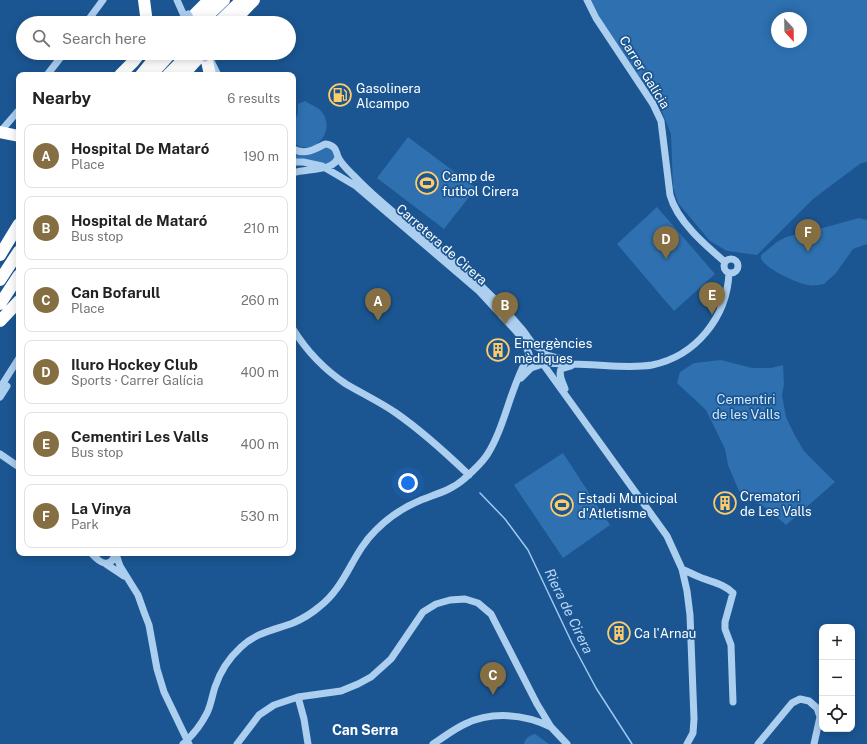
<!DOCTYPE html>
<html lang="en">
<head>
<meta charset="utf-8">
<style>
	:root { --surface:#fff; --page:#f6f6f6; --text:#222; --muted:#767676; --line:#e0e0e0; --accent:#856e42 }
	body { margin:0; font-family:"Public Sans",sans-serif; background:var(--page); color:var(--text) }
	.controls { position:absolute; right:12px; bottom:12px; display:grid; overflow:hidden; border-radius:8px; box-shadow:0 2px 10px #0003 }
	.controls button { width:36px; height:36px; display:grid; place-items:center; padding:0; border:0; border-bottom:1px solid var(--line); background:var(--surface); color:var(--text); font:20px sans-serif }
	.compass { position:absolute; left:771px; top:12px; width:36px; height:36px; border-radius:50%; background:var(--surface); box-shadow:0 2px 10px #0003; rotate:158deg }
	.you { position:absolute; left:408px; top:483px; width:14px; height:14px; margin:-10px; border:3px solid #fff; border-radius:50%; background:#1a73e8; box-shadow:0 0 0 6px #1a73e833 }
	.badge { display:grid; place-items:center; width:26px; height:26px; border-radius:50%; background:var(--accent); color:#fff; font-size:13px; font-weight:700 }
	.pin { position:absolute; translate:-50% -33px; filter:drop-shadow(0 1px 2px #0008) }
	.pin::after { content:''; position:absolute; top:21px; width:14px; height:12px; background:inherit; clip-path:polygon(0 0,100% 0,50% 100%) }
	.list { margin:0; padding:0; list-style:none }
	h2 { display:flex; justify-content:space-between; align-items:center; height:52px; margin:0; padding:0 16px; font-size:17px }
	h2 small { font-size:13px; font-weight:400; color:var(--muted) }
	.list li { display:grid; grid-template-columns:26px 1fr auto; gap:12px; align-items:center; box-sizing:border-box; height:64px; margin:0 8px 8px; padding:0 8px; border:1px solid var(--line); border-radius:8px }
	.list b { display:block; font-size:15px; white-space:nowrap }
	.list p { margin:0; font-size:13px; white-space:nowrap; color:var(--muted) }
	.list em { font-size:13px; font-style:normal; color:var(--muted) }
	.icon { flex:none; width:22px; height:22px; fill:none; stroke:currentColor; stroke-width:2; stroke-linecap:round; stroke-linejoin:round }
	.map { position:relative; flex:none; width:867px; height:744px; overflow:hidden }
	.search { position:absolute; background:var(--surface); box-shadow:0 2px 10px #0003; left:16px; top:16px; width:280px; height:44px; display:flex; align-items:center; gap:10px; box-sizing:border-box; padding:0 14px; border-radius:22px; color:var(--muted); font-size:15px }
	.panel { position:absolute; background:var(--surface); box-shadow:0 2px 10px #0003; left:16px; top:72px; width:280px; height:484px; border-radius:8px }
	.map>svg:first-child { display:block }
</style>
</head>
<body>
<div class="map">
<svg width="867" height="744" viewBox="0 0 867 744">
	<rect width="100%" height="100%" fill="#1b5692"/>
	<path fill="#2e70b0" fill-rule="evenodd" d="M 590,0 L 867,0 L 867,162 L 861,163 L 813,199 L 757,255 L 727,251 L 710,241 L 678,203 L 673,187 L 671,134 L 661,109 L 602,21 ZM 777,18 L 801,18 L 801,42 L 777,42 Z
		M 305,101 C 310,105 317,106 321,111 C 338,130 313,160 293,142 L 293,126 L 298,113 L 298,104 Z
		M 408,137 L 476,188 L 444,229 L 377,178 Z
		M 325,147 L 330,148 L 335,155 L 334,161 L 326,164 L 293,159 L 293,153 C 305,157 315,154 325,147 Z
		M 657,207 L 715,274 L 674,311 L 617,244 Z
		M 859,218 L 867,220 L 867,244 L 853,249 L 836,273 L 824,284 C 819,285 813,286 808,285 C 795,282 768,270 761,259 L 761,255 L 777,242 L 786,237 L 808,232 Z
		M 721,360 L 752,368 L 771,368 L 783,365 L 784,384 L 782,395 L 786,417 L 794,434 L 804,451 L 835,482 L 786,525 L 766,508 L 739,491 L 728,465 L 725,449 L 706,410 L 677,383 L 680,372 L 694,363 Z
		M 563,453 L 610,525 L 563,558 L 514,485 Z
		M 535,734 L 549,744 L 524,744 C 525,738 530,735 535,734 Z"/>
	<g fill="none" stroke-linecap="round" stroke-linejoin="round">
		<path stroke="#9fc9f1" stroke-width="1.5" d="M 480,493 L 505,519 L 528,550 L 572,643 L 596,688 L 632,744"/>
		<path stroke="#acceef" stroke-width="7" d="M 177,0 L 185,18
			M 587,0 L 596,18 L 653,104 L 661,121 L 670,195 C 677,221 705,245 725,262
			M 86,23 L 103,0
			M 210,59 L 218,75
			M 47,75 L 64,53
			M 0,132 L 19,110
			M 293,149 C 305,155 314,150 325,144 C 335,145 336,150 338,157 C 341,164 349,171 354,176 C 382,206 421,234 453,261 C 477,281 500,303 520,327 C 525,332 528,338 533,344 C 536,347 542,349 545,353 C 547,357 545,361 543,364 L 531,368 L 521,378
			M 293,162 L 303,162 L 322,166 L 356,186 L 479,291 L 516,331 L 524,341 L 529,354
			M 293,173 C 305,168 335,172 338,157
			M724 266a7 7 0 1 1 14 0a7 7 0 1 1-14 0Z
			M 293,329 C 306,350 325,370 346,384 C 363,394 380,402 396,413 C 422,431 446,453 469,475
			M 546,355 L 569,361
			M 544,363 C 562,364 579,364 596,365 C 614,366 634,368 652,365 C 696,356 727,317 729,273
			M 543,364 L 667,536 L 682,569 L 687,591 L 690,615 L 694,719 L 693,733 L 687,744
			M 0,388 L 19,358
			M 565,389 C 563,382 558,376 561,369 L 571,366
			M 0,397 L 7,386
			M 0,454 L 19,467
			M 91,553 C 100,563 110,570 116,553
			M 116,554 L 120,566 L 138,595 L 144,612 L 149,625 L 157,669 L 164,692 L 189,744
			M 106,564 L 124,576
			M 682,569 C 687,571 692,574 697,576 C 710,582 723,583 733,593 L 725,622 L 725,629 L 731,645 L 733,702
			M 298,697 L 304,719 L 308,744
			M 183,744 C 193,735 201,725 207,713 C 211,705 212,696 215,687 C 220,672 229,658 241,647 C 257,632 274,630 293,623 C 302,619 311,614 319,607 C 346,587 352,553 376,530 C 389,517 404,507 421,500 C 436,494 452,490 464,479 C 472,472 481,464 487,455 C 505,427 510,388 528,357
			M 237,744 L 259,715 L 274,705 L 298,697 L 341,691 L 358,684 L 371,677 L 391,659 L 423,612 L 436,604 L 450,600 L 465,599 L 478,603 L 491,614 L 537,704 L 551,727 L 567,744
			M 433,744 C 444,737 454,729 465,724 C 492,711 524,714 551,727
			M 758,744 L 792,703 L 800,699 L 809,701 L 817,708 L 820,717 L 814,744"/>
		<path stroke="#fff" stroke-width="12" d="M 144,0 L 147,23
			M 186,23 L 209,0
			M 200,23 L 224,0
			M 218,23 L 242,0
			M 232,23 L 254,0
			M 207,61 L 210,75
			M 120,75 L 133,62 L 140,53
			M 141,75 L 159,53
			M 151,75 L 171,53
			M 168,75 L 190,53
			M 183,75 L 203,53
			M 0,132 L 19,136
			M 0,255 L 19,224
			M 0,280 L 19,251
			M 0,304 L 19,275
			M 0,321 L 19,301"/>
		<path stroke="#acceef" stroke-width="7" d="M 188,14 L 193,23
			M 202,53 L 205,58"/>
	</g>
	<defs>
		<g id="fuel-ring" transform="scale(1.15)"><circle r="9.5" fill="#1b5692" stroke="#ffcc6a" stroke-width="1.5"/><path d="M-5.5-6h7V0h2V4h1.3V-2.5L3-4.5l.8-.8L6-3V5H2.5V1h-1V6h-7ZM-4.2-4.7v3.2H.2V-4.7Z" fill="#ffcc6a"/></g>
		<g id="stadium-ring" transform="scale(1.15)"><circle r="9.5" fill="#1b5692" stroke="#ffcc6a" stroke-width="1.5"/><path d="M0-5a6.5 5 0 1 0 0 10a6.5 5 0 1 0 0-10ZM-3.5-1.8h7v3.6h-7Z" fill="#ffcc6a"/></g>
		<g id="building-ring" transform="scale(1.15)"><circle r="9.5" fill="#1b5692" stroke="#ffcc6a" stroke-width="1.5"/><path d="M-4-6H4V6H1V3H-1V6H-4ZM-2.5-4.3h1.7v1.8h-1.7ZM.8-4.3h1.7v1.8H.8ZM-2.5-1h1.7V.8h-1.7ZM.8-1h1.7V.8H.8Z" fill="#ffcc6a"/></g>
	</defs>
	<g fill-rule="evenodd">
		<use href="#fuel-ring" x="340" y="95"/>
		<use href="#stadium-ring" x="427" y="183"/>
		<use href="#building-ring" x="498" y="350"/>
		<use href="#building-ring" x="725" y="503"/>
		<use href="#stadium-ring" x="562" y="505"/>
		<use href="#building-ring" x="619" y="633"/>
	</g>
	<g text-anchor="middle" stroke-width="3.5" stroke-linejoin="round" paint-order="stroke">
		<g font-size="13" fill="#fff" stroke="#1b5692">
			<text transform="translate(645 72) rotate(58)" y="5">Carrer Galícia</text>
			<text transform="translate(442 244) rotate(41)" y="5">Carretera de Cirera</text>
		</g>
		<g font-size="13" fill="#fff" stroke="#1b5692" text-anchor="start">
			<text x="356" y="93">Gasolinera<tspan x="356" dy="15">Alcampo</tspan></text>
			<text x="442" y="181">Camp de<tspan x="442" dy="15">futbol Cirera</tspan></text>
			<text x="514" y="348">Emergències<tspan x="514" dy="15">mèdiques</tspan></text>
			<text x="740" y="501">Crematori<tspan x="740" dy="15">de Les Valls</tspan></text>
			<text x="578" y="503">Estadi Municipal<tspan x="578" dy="15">d'Atletisme</tspan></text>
			<text x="634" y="638">Ca l'Arnau</text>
		</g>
		<g font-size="13" fill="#d2e7fa" stroke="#1b5692">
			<text x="746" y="404">Cementiri<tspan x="746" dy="15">de les Valls</tspan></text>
		</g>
		<g font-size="14" font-style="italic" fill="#b8d7f6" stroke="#1b5692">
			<text transform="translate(569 611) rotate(64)" y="5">Riera de Cirera</text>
		</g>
		<g font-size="14" font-weight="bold" fill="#fff" stroke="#1b5692">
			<text x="365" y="735">Can Serra</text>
		</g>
	</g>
</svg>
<div class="controls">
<button>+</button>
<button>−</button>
<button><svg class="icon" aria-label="locate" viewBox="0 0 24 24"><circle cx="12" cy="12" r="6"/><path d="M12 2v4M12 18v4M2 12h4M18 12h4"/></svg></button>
</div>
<svg class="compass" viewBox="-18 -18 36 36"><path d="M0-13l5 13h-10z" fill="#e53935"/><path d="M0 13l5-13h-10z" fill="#767676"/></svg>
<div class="you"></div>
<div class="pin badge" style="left:378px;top:321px">A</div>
<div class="pin badge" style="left:505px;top:325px">B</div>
<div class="pin badge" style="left:493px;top:695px">C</div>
<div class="pin badge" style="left:666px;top:259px">D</div>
<div class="pin badge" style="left:712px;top:315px">E</div>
<div class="pin badge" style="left:808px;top:252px">F</div>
<div class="search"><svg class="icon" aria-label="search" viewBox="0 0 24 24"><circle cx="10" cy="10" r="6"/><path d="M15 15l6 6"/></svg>Search here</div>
<section class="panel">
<h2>Nearby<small>6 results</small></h2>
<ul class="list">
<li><span class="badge">A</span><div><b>Hospital De Mataró</b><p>Place</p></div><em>190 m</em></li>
<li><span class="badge">B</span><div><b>Hospital de Mataró</b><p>Bus stop</p></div><em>210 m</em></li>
<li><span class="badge">C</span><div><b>Can Bofarull</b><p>Place</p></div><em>260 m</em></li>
<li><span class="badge">D</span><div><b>Iluro Hockey Club</b><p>Sports · Carrer Galícia</p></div><em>400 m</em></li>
<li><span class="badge">E</span><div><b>Cementiri Les Valls</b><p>Bus stop</p></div><em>400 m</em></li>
<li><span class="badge">F</span><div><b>La Vinya</b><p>Park</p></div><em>530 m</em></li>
</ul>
</section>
</div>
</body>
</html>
